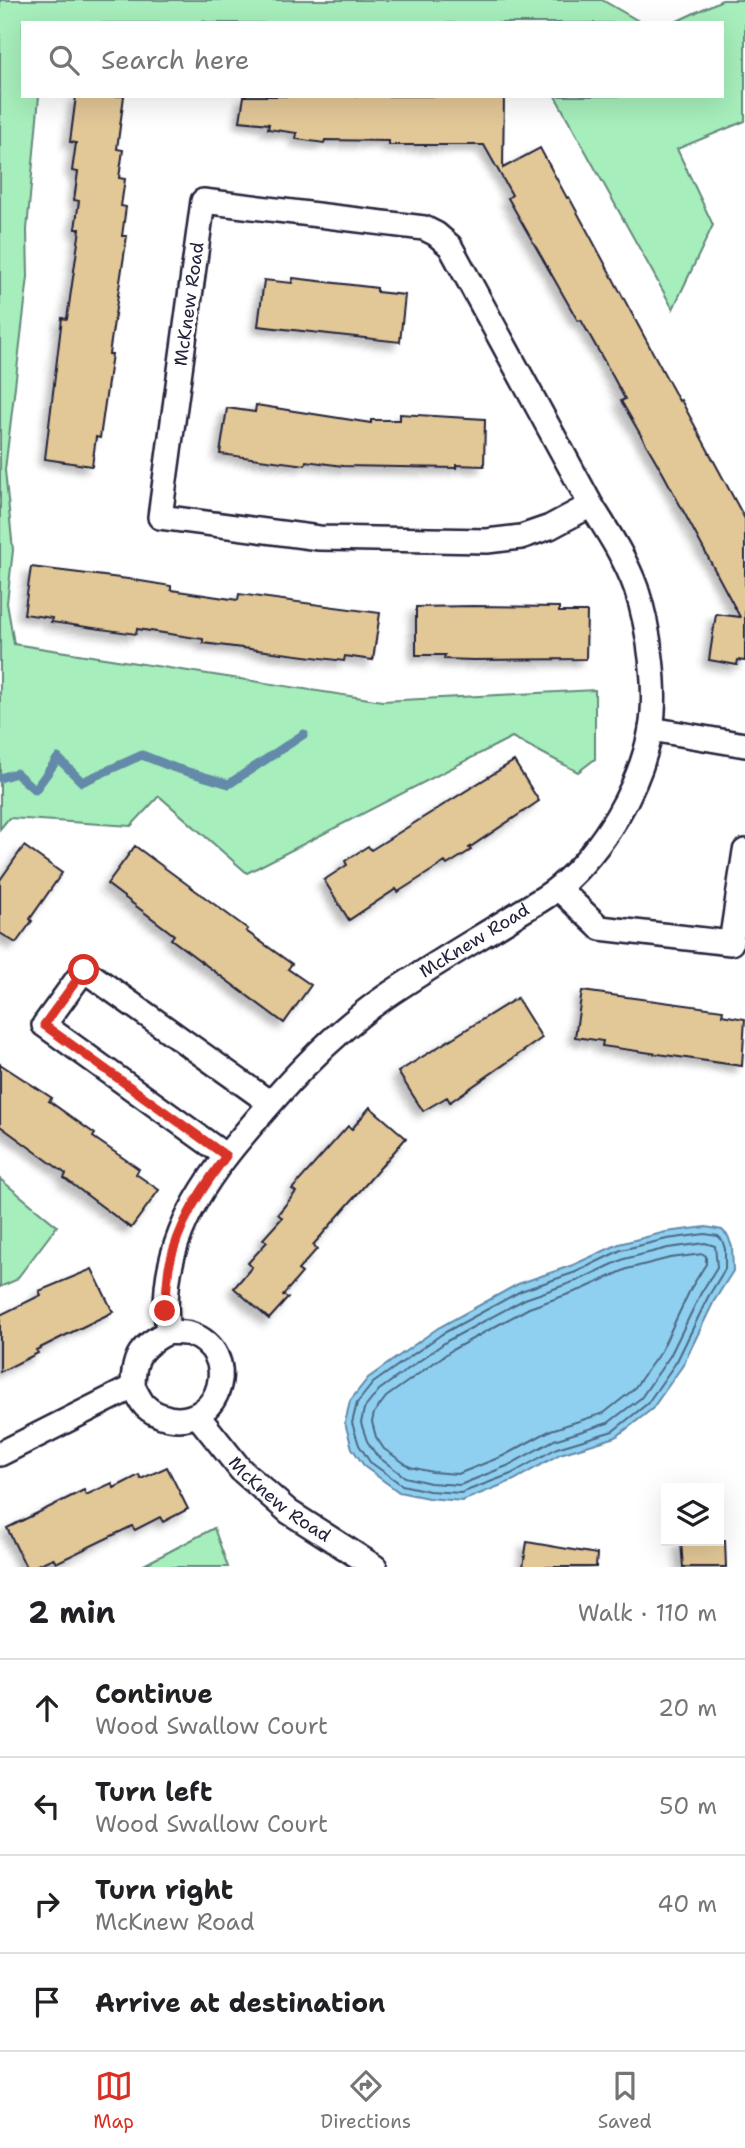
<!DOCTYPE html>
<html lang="en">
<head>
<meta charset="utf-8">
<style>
	:root { --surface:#fff; --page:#f6f6f6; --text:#202124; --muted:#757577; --line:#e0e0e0; --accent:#d93025 }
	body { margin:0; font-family:"Shantell Sans",sans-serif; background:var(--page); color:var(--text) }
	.controls { position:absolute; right:21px; bottom:21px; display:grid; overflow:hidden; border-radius:0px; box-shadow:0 7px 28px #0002 }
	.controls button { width:63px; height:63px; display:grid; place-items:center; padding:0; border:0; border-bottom:2px solid var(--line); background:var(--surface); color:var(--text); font:35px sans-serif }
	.stop { position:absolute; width:21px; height:21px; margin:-16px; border:5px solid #d93025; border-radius:50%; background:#fff }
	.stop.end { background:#d93025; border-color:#fff; box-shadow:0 2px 7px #0008 }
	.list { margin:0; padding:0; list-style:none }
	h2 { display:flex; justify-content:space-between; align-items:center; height:91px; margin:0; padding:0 28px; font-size:30px }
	h2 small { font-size:23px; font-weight:400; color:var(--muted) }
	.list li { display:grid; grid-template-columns:46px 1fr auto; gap:21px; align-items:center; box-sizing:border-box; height:98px; padding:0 28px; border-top:2px solid var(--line) }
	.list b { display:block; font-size:26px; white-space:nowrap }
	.list p { margin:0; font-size:23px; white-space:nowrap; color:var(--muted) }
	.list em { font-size:23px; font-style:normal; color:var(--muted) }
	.icon { flex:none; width:38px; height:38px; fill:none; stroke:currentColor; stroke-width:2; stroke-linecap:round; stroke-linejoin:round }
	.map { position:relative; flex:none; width:745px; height:1567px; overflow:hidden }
	.search { position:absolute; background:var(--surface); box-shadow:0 7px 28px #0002; left:21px; right:21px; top:21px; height:77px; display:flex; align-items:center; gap:18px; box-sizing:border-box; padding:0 24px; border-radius:0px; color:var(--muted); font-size:26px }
	.sheet { height:483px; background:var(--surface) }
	nav { display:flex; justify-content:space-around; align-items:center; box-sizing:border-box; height:98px; border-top:2px solid var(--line); background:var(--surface); font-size:19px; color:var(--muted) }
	nav a { display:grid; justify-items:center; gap:4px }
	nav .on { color:var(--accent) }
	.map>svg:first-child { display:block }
</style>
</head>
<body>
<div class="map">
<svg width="745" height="1567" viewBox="0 0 745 1567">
	<defs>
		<filter id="shadow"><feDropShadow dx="-6" dy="6" stdDeviation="3.5" flood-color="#0004"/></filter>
	</defs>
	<rect width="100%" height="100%" fill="#fff"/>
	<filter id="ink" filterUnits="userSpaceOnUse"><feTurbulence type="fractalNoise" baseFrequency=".0143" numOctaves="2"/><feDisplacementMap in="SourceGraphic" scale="14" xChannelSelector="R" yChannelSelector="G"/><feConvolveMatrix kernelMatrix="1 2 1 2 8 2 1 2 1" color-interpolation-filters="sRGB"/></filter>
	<g filter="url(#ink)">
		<path fill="#a6eebb" stroke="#64887b" stroke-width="2" d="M 0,0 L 602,0 L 642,23 L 212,23 L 202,21 L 198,23 L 23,23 L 23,96 L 39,96 L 27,230 L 28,277 L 5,470 L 13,550 L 7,603 L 14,644 L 382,701 L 595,690 L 595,759 L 578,772 L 512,737 L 247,873 L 159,796 L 131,826 L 9,818 L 0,829 Z
			M 722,0 L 745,0 L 745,121 L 677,149 L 713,225 L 673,309 L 555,96 L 722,96 L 722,23 L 673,23 Z
			M 0,1179 L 57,1226 L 16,1280 L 0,1287 Z
			M 214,1528 L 228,1567 L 140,1567 Z"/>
		<path fill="#8fd0f0" stroke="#638aa8" stroke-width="2" d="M 706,1227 L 722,1230 L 728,1236 L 732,1247 L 733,1271 L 714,1301 L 683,1365 L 652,1409 L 616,1437 L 560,1454 L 514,1480 L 462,1501 L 428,1498 L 399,1492 L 365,1467 L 352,1448 L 345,1423 L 350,1401 L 368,1378 L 438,1328 L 518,1284 L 573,1265 L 619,1244 L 666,1232 Z"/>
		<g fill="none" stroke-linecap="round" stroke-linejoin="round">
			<path stroke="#4e6883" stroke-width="2" d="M 705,1234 L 718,1236 L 722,1240 L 725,1249 L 725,1269 L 708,1297 L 677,1361 L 647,1404 L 613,1431 L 557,1448 L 511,1474 L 461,1493 L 429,1491 L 402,1485 L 370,1462 L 359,1445 L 352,1423 L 357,1403 L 373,1383 L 442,1334 L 521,1291 L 576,1272 L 621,1250 L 667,1239 Z
				M 705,1243 L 715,1246 L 717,1267 L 701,1293 L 670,1356 L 641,1398 L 608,1423 L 554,1440 L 507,1466 L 460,1485 L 430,1483 L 405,1477 L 377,1456 L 367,1441 L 361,1423 L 364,1409 L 379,1390 L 447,1341 L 525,1299 L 579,1280 L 624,1259 L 668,1248 Z
				M 703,1254 L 706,1256 L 706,1264 L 691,1288 L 661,1351 L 633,1390 L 604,1413 L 551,1430 L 503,1456 L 458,1474 L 432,1472 L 410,1467 L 384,1449 L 376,1437 L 372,1422 L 374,1413 L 386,1397 L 452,1350 L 529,1308 L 583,1289 L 627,1269 L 670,1258 Z"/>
			<path stroke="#638aa8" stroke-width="9" d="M 0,778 L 16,773 L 35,790 L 58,758 L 82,782 L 142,755 L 175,768 L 229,784 L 304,734"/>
		</g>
		<path fill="#e2c797" stroke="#22223b" stroke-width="2" filter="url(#shadow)" d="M 76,96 L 124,96 L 117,149 L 123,150 L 119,178 L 125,179 L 121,206 L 126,207 L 122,236 L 127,236 L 109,354 L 112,354 L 100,438 L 96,437 L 92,466 L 45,459 L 62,318 L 67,319 L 80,229 L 75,229 L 79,201 L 74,200 L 78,172 L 72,171 L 76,143 L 70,142 Z
			M 244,96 L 504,96 L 503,168 L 540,148 L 567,198 L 569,197 L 679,401 L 681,400 L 745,519 L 745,661 L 738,660 L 737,665 L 709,660 L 716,614 L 740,617 L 664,475 L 621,401 L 625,399 L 611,373 L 581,320 L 578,321 L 508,198 L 512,195 L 484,145 L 389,145 L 389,141 L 325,140 L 324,143 L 296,139 L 297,133 L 268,129 L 269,124 L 240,121 Z
			M 293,278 L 377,288 L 377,292 L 405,295 L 400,342 L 258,326 L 264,280 L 292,283 Z
			M 256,405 L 371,423 L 371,420 L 400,420 L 400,414 L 485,419 L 484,466 L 456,465 L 456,468 L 343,466 L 306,461 L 305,465 L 220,454 L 227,408 L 255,412 Z
			M 31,567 L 128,579 L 171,586 L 171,590 L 238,600 L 239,594 L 380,613 L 373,660 L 345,656 L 344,661 L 203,643 L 203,639 L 137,629 L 136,634 L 51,622 L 52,618 L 24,614 Z
			M 473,606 L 559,607 L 559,612 L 587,612 L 586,659 L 473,660 L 444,659 L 445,655 L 416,655 L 416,607 Z
			M 514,761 L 539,801 L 469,848 L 471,850 L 447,865 L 445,862 L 398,892 L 396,889 L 349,920 L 324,880 L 347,865 L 345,861 L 368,846 L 371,850 Z
			M 24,846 L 62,873 L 30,919 L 32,921 L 16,943 L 0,933 L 0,880 Z
			M 135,846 L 248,929 L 246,931 L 292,964 L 288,969 L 311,985 L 284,1023 L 171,939 L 174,935 L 107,884 Z
			M 582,991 L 723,1010 L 722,1015 L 745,1019 L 742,1066 L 602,1046 L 603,1041 L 575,1037 Z
			M 517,998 L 542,1038 L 450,1102 L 447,1097 L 423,1111 L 398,1072 Z
			M 0,1064 L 52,1098 L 49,1101 L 95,1134 L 93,1137 L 139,1169 L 136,1174 L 159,1190 L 131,1228 L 64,1178 L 66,1174 L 0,1126 Z
			M 370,1107 L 406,1138 L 313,1245 L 317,1249 L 298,1270 L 302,1273 L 283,1295 L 288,1298 L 269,1319 L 234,1288 L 252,1267 L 248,1263 L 267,1242 L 263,1239 L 282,1218 L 278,1214 L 296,1192 L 292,1189 L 348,1126 L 352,1129 Z
			M 92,1269 L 113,1312 L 62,1337 L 36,1350 L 38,1353 L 0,1372 L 0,1315 L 41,1295 L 39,1291 Z
			M 167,1467 L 188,1509 L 163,1522 L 160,1517 L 135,1530 L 132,1526 L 56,1563 L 53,1558 L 33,1567 L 26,1567 L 7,1528 L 84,1490 L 86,1495 L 112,1483 L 114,1488 L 139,1475 L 141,1479 Z
			M 725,1540 L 726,1567 L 683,1567 L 681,1542 Z
			M 527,1542 L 597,1554 L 596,1567 L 523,1567 Z"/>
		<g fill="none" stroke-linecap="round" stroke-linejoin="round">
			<g stroke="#22223b" stroke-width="28">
				<g id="minor">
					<path d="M 651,729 L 745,745"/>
					<path d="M 558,888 L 600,928 L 731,943 L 745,851"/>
					<path d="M 226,1156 L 44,1025 L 84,970 L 270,1103"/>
					<path id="s1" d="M 168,1332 C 158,1259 190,1200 235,1145 C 280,1091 327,1037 385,997 C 426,969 469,944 511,918 C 526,908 545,899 559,887 C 604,848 640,788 651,729 C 658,689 649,627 636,588 C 625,558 608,532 591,505 L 450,246 L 436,234 L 424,228 L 203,201 L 160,517 L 319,538 L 487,541 L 521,537 L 550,527 L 591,505"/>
					<path d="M 168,1332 C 175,1333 183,1332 190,1334 C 242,1351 222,1428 169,1418 C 160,1416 152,1413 145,1406 C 140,1401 137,1393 133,1387 C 133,1356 141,1346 168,1332 Z"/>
					<path id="s2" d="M 197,1415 L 241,1470 L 289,1512 L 375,1567"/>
					<path d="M 0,1454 L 133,1387"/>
				</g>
			</g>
			<use href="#minor" stroke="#fff" stroke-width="23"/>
		</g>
	</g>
	<g fill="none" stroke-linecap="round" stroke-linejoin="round" filter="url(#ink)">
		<path stroke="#d93025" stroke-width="9" d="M 84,970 L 44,1025 L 226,1156 C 201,1190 178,1224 169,1267 C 167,1281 166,1297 165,1311"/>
	</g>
	<g text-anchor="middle" stroke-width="7" stroke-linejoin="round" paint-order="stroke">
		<g font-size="18" fill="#22223b" stroke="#fff">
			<text transform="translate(189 304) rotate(-82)" y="6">McKnew Road</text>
			<text dy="6" stroke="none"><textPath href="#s1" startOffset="522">McKnew Road</textPath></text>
			<text dy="6" stroke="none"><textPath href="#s2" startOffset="119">McKnew Road</textPath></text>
		</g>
	</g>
</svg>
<div class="controls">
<button><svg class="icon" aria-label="layers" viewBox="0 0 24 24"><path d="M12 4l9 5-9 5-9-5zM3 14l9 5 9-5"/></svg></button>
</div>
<div class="stop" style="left:84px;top:970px"></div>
<div class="stop end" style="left:165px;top:1311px"></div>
<div class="search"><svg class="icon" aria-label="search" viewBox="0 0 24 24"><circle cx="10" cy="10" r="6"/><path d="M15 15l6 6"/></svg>Search here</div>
</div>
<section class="sheet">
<h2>2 min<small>Walk · 110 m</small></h2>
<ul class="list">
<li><svg class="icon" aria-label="ahead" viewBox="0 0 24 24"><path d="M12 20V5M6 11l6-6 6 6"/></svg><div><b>Continue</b><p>Wood Swallow Court</p></div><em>20 m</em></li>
<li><svg class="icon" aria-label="left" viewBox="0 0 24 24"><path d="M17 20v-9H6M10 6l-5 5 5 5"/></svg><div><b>Turn left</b><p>Wood Swallow Court</p></div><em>50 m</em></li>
<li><svg class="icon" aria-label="right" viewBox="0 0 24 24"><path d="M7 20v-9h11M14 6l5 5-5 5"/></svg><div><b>Turn right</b><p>McKnew Road</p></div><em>40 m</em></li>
<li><svg class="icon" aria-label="arrive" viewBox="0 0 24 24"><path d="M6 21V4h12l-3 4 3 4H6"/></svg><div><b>Arrive at destination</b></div></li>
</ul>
</section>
<nav>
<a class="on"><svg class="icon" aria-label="map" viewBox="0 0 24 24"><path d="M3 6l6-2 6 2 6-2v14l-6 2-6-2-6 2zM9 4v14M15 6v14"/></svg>Map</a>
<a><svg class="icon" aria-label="directions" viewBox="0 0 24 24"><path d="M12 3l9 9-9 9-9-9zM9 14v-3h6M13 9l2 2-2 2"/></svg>Directions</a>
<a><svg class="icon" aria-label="saved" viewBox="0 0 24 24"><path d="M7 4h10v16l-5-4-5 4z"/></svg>Saved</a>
</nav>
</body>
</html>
